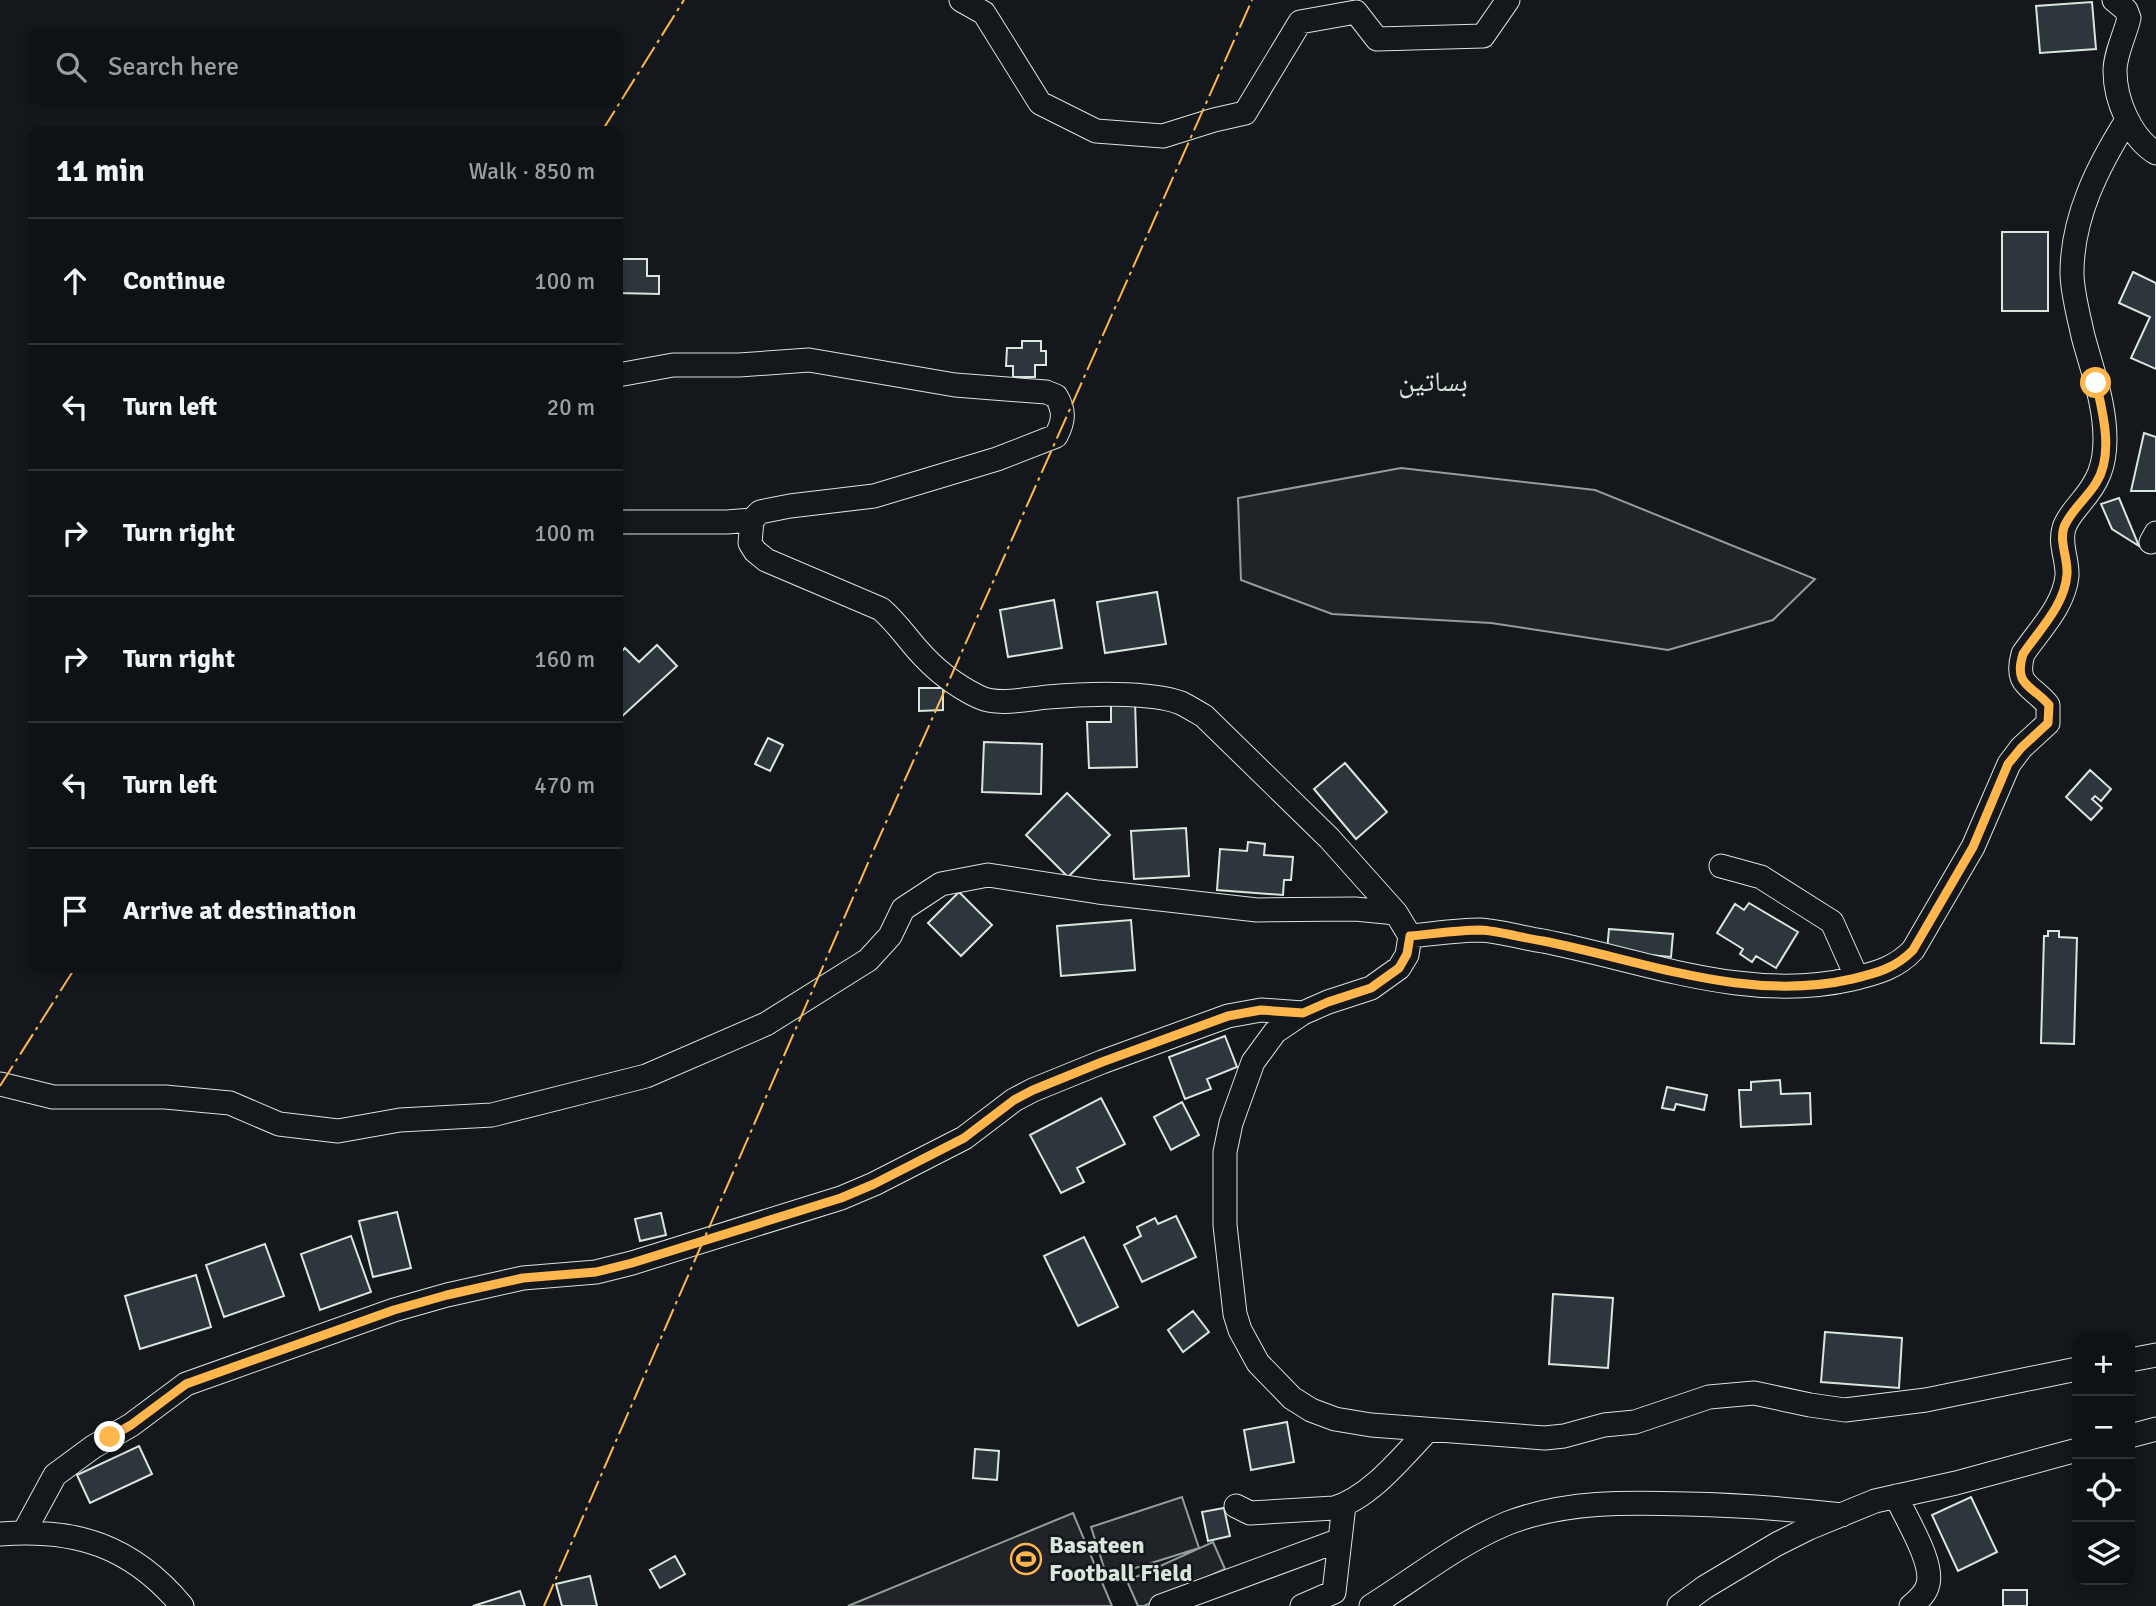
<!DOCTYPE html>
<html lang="en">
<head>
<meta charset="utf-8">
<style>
	:root { --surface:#0f1215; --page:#1d2022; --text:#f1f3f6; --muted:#9b9ea0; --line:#2f3234 }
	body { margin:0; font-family:Signika,"Noto Naskh Arabic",sans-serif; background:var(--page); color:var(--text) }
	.controls { position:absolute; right:21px; bottom:21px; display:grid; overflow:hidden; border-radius:14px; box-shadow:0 4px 10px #0003 }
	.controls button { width:63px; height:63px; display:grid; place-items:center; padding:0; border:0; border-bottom:2px solid var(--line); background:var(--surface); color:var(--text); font:35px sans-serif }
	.stop { position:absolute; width:21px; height:21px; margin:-16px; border:5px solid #ffb74d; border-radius:50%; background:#fff }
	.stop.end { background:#ffb74d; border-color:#fff; box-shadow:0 2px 7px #0008 }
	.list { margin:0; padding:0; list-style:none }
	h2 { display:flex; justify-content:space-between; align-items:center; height:91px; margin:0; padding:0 28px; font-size:30px }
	h2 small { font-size:23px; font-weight:400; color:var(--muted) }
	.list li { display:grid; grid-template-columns:46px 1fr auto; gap:21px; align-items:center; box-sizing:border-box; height:126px; padding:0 28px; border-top:2px solid var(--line) }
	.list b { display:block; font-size:26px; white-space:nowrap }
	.list em { font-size:23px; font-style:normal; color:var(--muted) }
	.icon { flex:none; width:38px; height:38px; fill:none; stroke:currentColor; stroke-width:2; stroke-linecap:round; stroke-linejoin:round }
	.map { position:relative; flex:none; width:2156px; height:1606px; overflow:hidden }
	.search { position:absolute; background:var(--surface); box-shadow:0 4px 10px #0003; left:28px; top:28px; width:595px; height:77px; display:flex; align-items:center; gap:18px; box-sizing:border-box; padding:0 24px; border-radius:14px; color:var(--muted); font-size:26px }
	.panel { position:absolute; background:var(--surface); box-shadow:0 4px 10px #0003; left:28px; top:126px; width:595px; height:847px; border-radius:14px }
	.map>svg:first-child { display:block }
</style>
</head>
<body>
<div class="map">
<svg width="2156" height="1606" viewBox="0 0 2156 1606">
	<rect width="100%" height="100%" fill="#14181c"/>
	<path fill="#202428" stroke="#939e99" stroke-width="2" d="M 1401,468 L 1595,490 L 1815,579 L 1773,620 L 1668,650 L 1491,623 L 1332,614 L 1241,580 L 1238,498 Z
		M 1182,1497 L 1199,1548 L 1107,1577 L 1091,1527 Z
		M 1073,1513 L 1112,1606 L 848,1606 Z
		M 1213,1542 L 1225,1569 L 1144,1606 L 1138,1606 L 1127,1581 Z"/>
	<path fill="#2c363c" stroke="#d8e6dc" stroke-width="2" d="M 2092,2 L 2096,49 L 2040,53 L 2036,6 Z
		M 2002,232 L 2048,232 L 2048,311 L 2002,311 Z
		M 619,259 L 647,259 L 647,276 L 659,276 L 659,294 L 618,293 Z
		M 2133,272 L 2156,283 L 2156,369 L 2131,358 L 2150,317 L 2119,303 Z
		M 1022,341 L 1041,341 L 1041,351 L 1046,351 L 1046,365 L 1035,365 L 1035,377 L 1013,377 L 1013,366 L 1006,366 L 1007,348 L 1022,348 Z
		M 2144,433 L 2156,437 L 2156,491 L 2131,491 Z
		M 2119,498 L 2139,546 L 2112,529 L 2101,504 Z
		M 1157,592 L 1166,644 L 1105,653 L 1097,602 Z
		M 1054,600 L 1062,648 L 1008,657 L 1000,610 Z
		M 657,645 L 677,666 L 618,720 L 618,655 L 625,648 L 639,662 Z
		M 919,688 L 943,688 L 943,710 L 919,711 Z
		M 1135,701 L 1137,767 L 1089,768 L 1087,722 L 1111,722 L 1111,702 Z
		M 768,738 L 783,745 L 770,771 L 755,764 Z
		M 984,742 L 1042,744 L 1041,794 L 982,792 Z
		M 1345,763 L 1387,812 L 1356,839 L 1314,789 Z
		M 2090,770 L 2111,789 L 2101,801 L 2095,796 L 2092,799 L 2102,808 L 2091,820 L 2066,797 Z
		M 1067,793 L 1110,835 L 1068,877 L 1026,835 Z
		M 1186,828 L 1189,876 L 1134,879 L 1131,831 Z
		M 1248,842 L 1265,844 L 1264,855 L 1293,857 L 1291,880 L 1284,880 L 1283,895 L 1217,890 L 1220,849 L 1247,851 Z
		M 959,892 L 992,925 L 961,956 L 928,923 Z
		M 1749,903 L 1798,932 L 1776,968 L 1756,956 L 1752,962 L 1740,954 L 1743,949 L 1717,933 L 1735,904 L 1744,910 Z
		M 1131,920 L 1135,970 L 1061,976 L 1057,926 Z
		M 1609,929 L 1673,934 L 1671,957 L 1607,951 Z
		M 2048,931 L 2059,931 L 2059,937 L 2077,938 L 2074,1044 L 2041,1043 L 2044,936 L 2048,936 Z
		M 1225,1036 L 1237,1067 L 1207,1079 L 1211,1089 L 1185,1099 L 1169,1057 Z
		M 1780,1080 L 1781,1094 L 1810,1093 L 1811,1124 L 1741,1127 L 1739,1090 L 1751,1090 L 1751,1082 Z
		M 1667,1087 L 1707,1095 L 1704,1110 L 1676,1104 L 1674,1110 L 1662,1108 Z
		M 1101,1098 L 1125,1144 L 1077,1168 L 1084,1182 L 1061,1193 L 1030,1135 Z
		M 1182,1102 L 1199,1135 L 1171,1150 L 1154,1117 Z
		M 397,1212 L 411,1268 L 373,1277 L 359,1221 Z
		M 661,1213 L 666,1235 L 640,1241 L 635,1219 Z
		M 1176,1216 L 1196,1257 L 1142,1282 L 1124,1245 L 1141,1236 L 1137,1227 L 1155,1218 L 1158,1224 Z
		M 351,1236 L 371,1292 L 320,1310 L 301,1254 Z
		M 1084,1237 L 1118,1307 L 1078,1326 L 1044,1256 Z
		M 265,1244 L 284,1296 L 224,1317 L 206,1265 Z
		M 196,1275 L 211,1327 L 140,1349 L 125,1296 Z
		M 1553,1294 L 1613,1298 L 1608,1368 L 1549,1364 Z
		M 1193,1311 L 1209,1332 L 1183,1352 L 1168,1330 Z
		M 1825,1332 L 1902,1338 L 1899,1388 L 1821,1382 Z
		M 1287,1422 L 1294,1462 L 1251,1470 L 1244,1430 Z
		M 139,1446 L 152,1474 L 90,1503 L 77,1475 Z
		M 975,1449 L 999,1451 L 997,1480 L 973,1478 Z
		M 1971,1497 L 1997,1552 L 1958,1571 L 1932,1515 Z
		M 1224,1508 L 1230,1536 L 1208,1541 L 1202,1512 Z
		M 675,1556 L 685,1574 L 660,1588 L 650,1570 Z
		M 590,1576 L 597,1606 L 562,1606 L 556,1584 Z
		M 2003,1590 L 2027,1590 L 2027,1606 L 2003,1606 Z
		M 520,1591 L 525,1606 L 473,1606 Z"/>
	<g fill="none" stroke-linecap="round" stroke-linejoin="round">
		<g stroke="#d8e6dc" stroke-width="25">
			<path id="minor" d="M 961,0 L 984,13 L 1040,103 L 1096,131 L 1163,136 L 1214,120 L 1245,113 L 1300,22 L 1356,12 L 1377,39 L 1483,36 L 1508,0
				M 2114,0 L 2126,10 L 2129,18 C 2125,35 2115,54 2115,71 C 2115,100 2131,138 2156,153
				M 618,375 L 673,365 L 739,365 L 809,360 L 955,385 L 1046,392 L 1056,396 C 1065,411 1064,421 1056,436 L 997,459 L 874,496 L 790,506 L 760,512 L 752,520 L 750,543 L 755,551 L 766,560 L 881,609 C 895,621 904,634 916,648 C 934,669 954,685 979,697 C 998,706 1027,699 1048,697 C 1082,694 1150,691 1181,703 C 1189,707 1197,712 1204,716 L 1329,838 L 1396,913 L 1410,936 L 1407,955 L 1399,968 L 1371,988 L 1328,1002 L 1303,1013 L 1275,1032 L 1253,1062 L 1231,1123 L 1225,1152 L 1225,1225 L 1235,1314 L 1240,1330 L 1258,1363 L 1292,1398 L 1311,1410 L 1335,1419 L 1371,1425 L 1545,1438 L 1564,1436 L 1604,1425 L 1635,1422 L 1709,1397 L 1754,1393 L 1810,1405 L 1845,1410 L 1926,1400 L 2077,1369
				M 618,522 L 727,522 L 752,520
				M 2151,542 L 2156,533
				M 1721,866 L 1761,877 L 1832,922 L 1857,978
				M 1410,936 C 1433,934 1457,930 1480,930 C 1500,931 1522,938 1543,941 C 1645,961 1747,1003 1852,979 C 1877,973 1896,968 1913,950 L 1973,847 L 2009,764 L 2021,748 L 2048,723 L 2048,705 C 2032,685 2014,686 2023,654 C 2039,630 2064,606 2067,576 C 2068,560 2059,544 2064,528 C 2067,518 2075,510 2081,502 C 2098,482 2105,466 2105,439 C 2105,403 2092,370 2083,336 C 2079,317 2072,292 2072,273 C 2072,217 2098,166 2127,120
				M 0,1084 L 53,1097 L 165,1097 L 230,1103 L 279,1124 L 338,1131 L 400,1120 L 492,1115 L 646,1076 L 766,1024 L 868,960 L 890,936 L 903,909 L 941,884 L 988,875 L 1098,892 L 1257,910 L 1355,909 L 1396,913
				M 2130,1360 L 2156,1355
				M 2130,1436 L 2156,1429
				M 1896,1496 C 1905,1517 1934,1562 1928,1584 C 1926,1594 1918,1600 1911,1606
				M 1236,1506 L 1250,1513 L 1334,1508 C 1370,1498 1403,1456 1428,1430
				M 24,1532 L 55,1475 L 93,1447 L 131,1425 L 186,1384 L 394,1310 L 447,1295 L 523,1278 L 596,1272 L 632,1263 L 841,1198 L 874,1184 L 964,1138 L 1014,1100 L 1033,1090 L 1102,1062 L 1228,1016 L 1261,1010 L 1303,1013
				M 0,1534 C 76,1528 132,1546 182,1606
				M 1161,1606 L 1340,1540
				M 1302,1606 L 1334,1592 L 1344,1505
				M 1371,1606 C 1416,1578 1459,1543 1508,1523 C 1565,1501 1627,1502 1687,1504 C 1739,1505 1790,1509 1842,1515
				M 1679,1606 L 1705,1587 L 1777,1544 L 1809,1528 L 1875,1501 L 1956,1483 L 2077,1450"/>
		</g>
		<use href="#minor" stroke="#14181c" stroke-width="23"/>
		<path stroke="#ffb74d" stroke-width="2" stroke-dasharray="24 5 3.5 5" stroke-linecap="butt" d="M 602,131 L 684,0
			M 0,1086 L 75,968
			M 544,1606 L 875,847 L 1252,0"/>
	</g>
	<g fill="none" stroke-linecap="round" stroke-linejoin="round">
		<path stroke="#ffb74d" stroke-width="9" d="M 110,1437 L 131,1425 L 186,1384 L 394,1310 L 447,1295 L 523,1278 L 596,1272 L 632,1263 L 841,1198 L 874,1184 L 964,1138 L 1014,1100 L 1033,1090 L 1102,1062 L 1228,1016 L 1261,1010 L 1303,1013 L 1328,1002 L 1371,988 L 1399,968 L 1407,954 L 1410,936 C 1433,934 1457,930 1480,930 C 1500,931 1522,938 1543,941 C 1645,961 1747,1003 1852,979 C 1877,973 1896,968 1913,950 L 1973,847 L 2008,764 L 2021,748 L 2048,723 L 2049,705 C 2032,685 2013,686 2023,654 C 2039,630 2065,605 2067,574 C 2068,558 2059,542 2064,527 C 2071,510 2087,498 2096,483 C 2114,455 2103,413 2096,383"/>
	</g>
	<defs>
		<g id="stadium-ring" transform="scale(1.575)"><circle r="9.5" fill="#14181c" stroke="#ffb74d" stroke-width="1.5"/><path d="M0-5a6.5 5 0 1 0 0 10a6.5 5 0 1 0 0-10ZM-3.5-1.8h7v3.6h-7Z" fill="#ffb74d"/></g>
	</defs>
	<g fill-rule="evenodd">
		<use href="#stadium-ring" x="1026" y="1559"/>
	</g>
	<g text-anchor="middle" stroke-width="5" stroke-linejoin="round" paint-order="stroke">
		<g font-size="24" font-weight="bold" fill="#d8e6dc" stroke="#14181c" text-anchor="start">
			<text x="1049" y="1553">Basateen<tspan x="1049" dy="28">Football Field</tspan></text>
		</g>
		<g font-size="28" fill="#d8e6dc" stroke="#14181c">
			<text x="1433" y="391">بساتين</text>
		</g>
	</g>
</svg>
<div class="controls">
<button>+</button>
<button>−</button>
<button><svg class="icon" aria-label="locate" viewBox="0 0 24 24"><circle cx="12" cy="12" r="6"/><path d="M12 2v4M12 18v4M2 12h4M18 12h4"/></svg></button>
<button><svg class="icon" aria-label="layers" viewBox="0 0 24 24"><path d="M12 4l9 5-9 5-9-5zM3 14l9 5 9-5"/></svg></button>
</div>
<div class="stop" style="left:2096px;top:383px"></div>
<div class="stop end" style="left:110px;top:1437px"></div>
<div class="search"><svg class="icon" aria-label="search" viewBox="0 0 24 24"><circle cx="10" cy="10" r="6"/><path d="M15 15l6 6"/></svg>Search here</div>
<section class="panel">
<h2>11 min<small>Walk · 850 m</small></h2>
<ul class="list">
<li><svg class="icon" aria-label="ahead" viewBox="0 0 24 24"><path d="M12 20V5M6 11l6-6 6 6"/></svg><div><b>Continue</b></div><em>100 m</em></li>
<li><svg class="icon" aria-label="left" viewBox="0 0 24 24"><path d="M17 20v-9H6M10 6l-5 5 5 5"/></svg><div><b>Turn left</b></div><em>20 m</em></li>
<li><svg class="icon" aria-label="right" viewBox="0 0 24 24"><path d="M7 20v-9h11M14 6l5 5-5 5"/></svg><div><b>Turn right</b></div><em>100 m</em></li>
<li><svg class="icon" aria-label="right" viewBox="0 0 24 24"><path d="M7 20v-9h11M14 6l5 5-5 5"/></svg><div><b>Turn right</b></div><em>160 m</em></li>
<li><svg class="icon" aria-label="left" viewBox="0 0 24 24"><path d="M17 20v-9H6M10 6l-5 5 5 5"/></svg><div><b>Turn left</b></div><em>470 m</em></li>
<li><svg class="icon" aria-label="arrive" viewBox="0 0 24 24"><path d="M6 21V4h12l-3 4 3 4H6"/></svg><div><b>Arrive at destination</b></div></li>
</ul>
</section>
</div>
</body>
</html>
